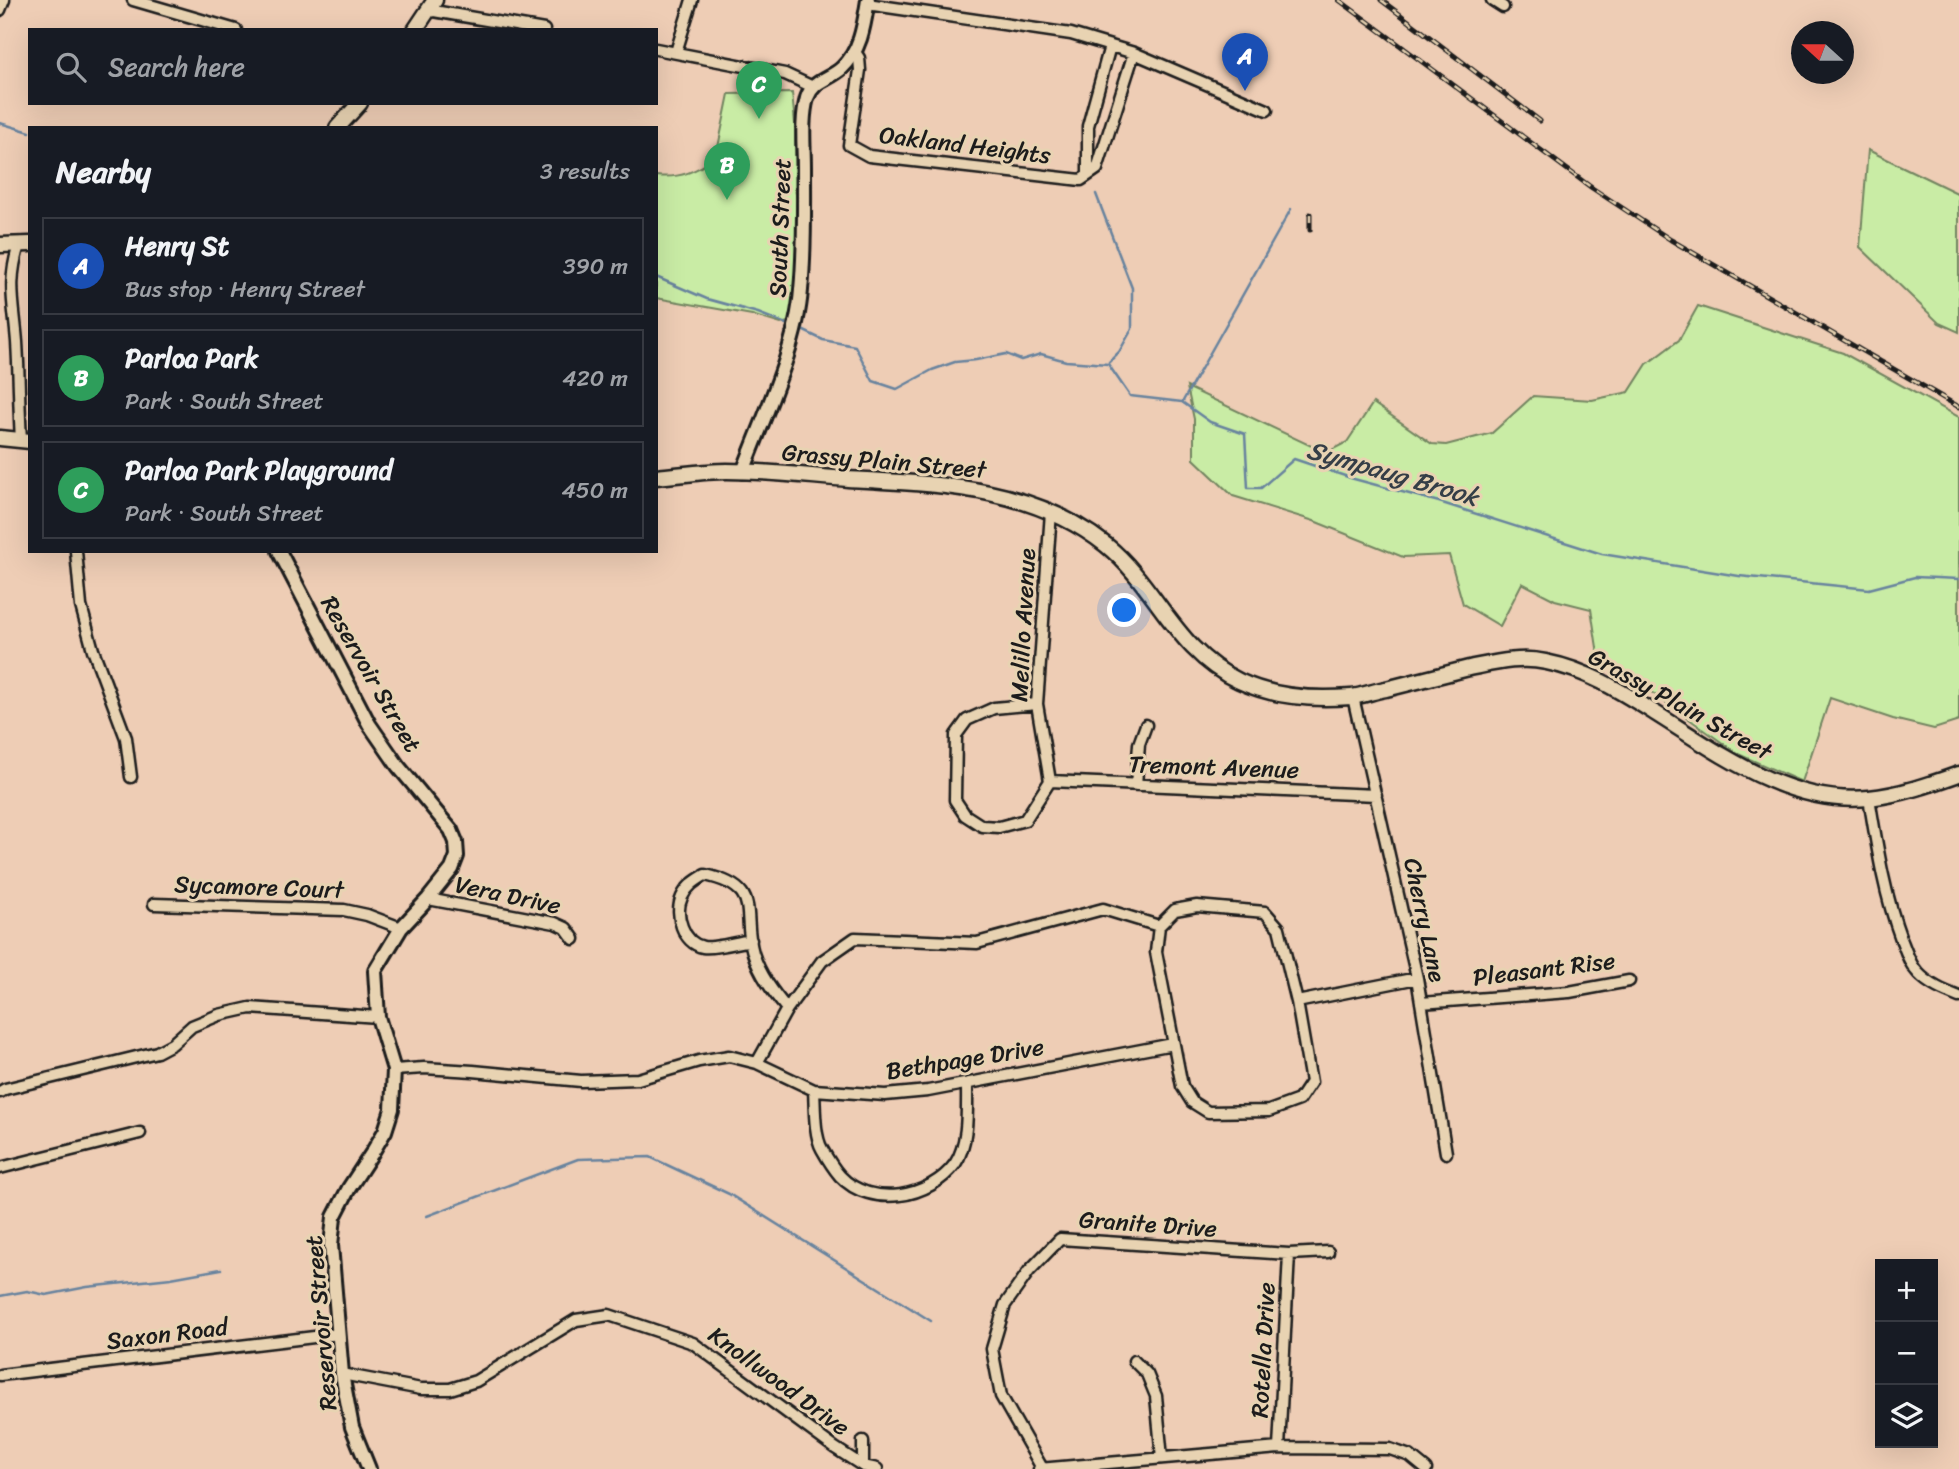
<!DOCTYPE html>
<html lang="en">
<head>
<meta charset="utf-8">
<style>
	:root { --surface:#171b24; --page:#20242c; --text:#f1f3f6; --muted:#9ea1a6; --line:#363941; --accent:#919294 }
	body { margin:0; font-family:Sriracha,sans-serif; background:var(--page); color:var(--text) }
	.controls { position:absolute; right:21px; bottom:21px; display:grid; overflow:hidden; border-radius:0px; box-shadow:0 7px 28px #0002 }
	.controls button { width:63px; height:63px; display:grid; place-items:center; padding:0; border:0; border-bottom:2px solid var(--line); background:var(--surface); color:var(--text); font:35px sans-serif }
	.compass { position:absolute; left:1791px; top:21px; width:63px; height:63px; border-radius:50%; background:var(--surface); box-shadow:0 7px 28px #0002; rotate:291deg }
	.you { position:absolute; left:1125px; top:611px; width:24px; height:24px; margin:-18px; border:5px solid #fff; border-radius:50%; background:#1a73e8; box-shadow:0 0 0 10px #1a73e833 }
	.badge { display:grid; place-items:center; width:46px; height:46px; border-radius:50%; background:var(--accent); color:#fff; font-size:23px; font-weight:700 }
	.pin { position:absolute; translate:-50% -58px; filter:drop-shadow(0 2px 4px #0008) }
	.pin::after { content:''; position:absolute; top:37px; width:24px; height:21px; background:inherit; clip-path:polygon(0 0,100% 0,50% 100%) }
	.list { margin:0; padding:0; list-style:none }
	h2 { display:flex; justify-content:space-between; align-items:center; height:91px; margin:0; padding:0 28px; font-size:30px }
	h2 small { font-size:23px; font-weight:400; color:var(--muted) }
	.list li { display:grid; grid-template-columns:46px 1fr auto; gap:21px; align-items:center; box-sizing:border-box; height:98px; margin:0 14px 14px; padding:0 14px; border:2px solid var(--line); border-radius:0px }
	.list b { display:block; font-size:26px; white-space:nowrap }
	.list p { margin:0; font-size:23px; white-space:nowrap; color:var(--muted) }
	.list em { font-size:23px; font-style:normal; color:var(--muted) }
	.icon { flex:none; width:38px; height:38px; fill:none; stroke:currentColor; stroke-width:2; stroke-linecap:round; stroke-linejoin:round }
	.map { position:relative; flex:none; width:1959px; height:1469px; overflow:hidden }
	.search { position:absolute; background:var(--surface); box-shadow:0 7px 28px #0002; left:28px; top:28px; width:630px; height:77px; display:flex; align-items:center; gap:18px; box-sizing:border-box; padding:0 24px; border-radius:0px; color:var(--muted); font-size:26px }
	.panel { position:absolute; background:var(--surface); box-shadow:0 7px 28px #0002; left:28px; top:126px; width:630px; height:427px; border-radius:0px }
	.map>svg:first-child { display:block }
</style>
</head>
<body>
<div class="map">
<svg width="1959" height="1469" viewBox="0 0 1959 1469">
	<rect width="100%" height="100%" fill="#eecdb5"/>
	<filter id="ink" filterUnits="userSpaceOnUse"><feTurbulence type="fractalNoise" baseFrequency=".0143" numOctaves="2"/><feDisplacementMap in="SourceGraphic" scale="14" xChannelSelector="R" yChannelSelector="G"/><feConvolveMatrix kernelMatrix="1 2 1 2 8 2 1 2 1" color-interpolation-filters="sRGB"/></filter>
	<g filter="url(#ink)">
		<path fill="#c9eca5" stroke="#728460" stroke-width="2" d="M 792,93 L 795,124 L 795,188 L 799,213 L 799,260 L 791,321 L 781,324 L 752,315 L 656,298 L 656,176 C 680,179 697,171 716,157 L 729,94 Z
			M 1868,150 L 1959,194 L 1959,332 L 1939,323 L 1860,247 Z
			M 1698,306 L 1843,353 L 1959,417 L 1959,721 L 1934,729 L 1893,719 L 1830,698 L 1802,782 L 1738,754 L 1598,654 L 1591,609 L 1555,600 L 1522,583 L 1500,626 L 1463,604 L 1449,555 L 1403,557 L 1314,521 L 1233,496 L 1194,459 L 1194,419 L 1187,387 L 1326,453 L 1347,442 L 1373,403 L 1432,444 L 1446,445 L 1492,433 L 1533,396 L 1592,400 L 1629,392 L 1647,364 L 1679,340 Z"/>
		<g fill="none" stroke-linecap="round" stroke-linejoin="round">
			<path stroke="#68839e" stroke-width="2.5" d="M 0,123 L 30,132
				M 1096,194 L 1132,288 L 1132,329 L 1119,352 L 1109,362
				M 656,277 L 707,299 L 758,313 L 786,324
				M 802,330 L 823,340 L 855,346 L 873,381 L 897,389 L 932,370 L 955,362 L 976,360 L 1006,354 L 1021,360 L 1041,354 L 1066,361 L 1108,364 L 1130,396 L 1182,402 L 1210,422 L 1245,434 L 1248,488 L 1261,488 L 1294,459 L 1354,479 L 1439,502 L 1602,554 L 1739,576 L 1869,589 L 1915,577 L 1959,579
				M 1183,401 L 1291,209
				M 427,1216 L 578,1159 L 650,1157 L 729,1194 L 931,1321
				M 0,1296 L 27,1291 L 46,1295 L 87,1287 L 171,1278 L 221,1269"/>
			<g stroke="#1c1c1c" stroke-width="15">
				<path id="minor" d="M 133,0 L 236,30
					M 1492,0 L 1503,7
					M 867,4 L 1071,34 L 1134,53 L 1267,110
					M 0,10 L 4,0
					M 428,10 L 544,30
					M 656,49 L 785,74 L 813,87
					M 676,52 L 692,0
					M 855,52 L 859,58 L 860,70 L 849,145 L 869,156 L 1081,180 L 1097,169 L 1134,53
					M 1088,175 L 1088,126 L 1110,46
					M 14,243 L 19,245 C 7,283 14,303 17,342 C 19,374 19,407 21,440
					M 76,551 L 81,606 L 93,650 L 126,738 L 131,777
					M 1353,697 L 1417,978 L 1446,1153
					M 1037,704 L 994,708 L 967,720 L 956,735 L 955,800 L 965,815 L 982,826 L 999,827 L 1025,820 L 1050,781
					M 1050,781 L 1376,795
					M 1050,781 L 1037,704 L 1051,512
					M 1136,785 L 1139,744 L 1146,725
					M 1869,798 C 1877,846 1884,893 1901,939 C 1906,950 1909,964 1918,973 C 1929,985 1944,991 1959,997
					M 428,899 L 555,923 L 566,928 L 574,939
					M 154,904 L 344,910 L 367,915 L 401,928
					M 1197,906 L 1265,912 L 1279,928 L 1297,1002 L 1311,1082 L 1299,1100 L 1269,1111 L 1208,1112 L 1192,1102 L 1182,1086 L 1156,952 L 1159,926 L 1175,910 Z
					M 751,940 C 739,942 714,949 703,947 C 683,943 674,914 682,897 C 687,886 695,881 705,875 C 764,888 741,912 753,953 C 760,975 773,992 787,1009
					M 1297,1002 L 1417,978
					M 1421,1003 L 1569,992 L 1629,981
					M 757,1063 L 787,1009 L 822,961 L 855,938 L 977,943 L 1103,909 L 1159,926
					M 394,1070 L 424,1068 L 473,1071 L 581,1081 L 638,1079 L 699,1061 L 729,1056 L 757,1063 L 814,1090 L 885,1095 L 928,1091 L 1173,1044
					M 814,1090 C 815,1107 814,1135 822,1149 C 827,1158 834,1169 840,1176 C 871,1209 930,1198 955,1164 C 969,1143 967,1109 967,1084
					M 0,1092 L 5,1089 L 157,1052 L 172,1044 L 192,1026 L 219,1015 L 250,1008 L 378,1017
					M 0,1168 L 140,1133
					M 1134,1361 L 1147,1374 L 1156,1396 L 1162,1458
					M 342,1374 L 421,1389 L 450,1389 L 476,1381 L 576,1320 L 609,1315 L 693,1343 L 835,1448 L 863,1466 L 877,1469
					M 0,1375 L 339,1334
					M 1279,1448 L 1289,1254
					M 863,1466 L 863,1441
					M 1042,1468 L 1001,1396 L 992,1349 L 1005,1305 L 1029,1271 L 1060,1239 L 1289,1254 L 1328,1252
					M 1039,1469 L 1279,1448 L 1390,1449 L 1410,1456 L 1426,1469"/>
			</g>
			<g stroke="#1c1c1c" stroke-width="18">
				<path id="tertiary" d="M 743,472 C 763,418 797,347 801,290 C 805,249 804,208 804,168 C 804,146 801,120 807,98 C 813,80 829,80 842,68 C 861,50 864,25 868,0
					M 279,551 L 369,724 L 398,766 L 451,830 L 456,842 L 457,856 L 452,869 L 428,899 L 401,928 L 375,971 L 378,1017 L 394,1070 L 392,1109 L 385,1131 L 372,1153 L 349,1188 L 334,1217 L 331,1245 L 342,1374 L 352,1427 L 369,1469"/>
			</g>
			<g stroke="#1c1c1c" stroke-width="19">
				<path id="secondary" d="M 415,30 L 435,0
					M 337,128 L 360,103
					M 0,245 L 30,244
					M 0,438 L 30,441
					M 656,477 C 680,475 704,471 727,471 C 767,471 808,476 848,479 C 938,484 1032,486 1106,545 C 1157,586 1175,651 1239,681 C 1273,697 1314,700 1351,697 C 1362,696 1374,691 1386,689 C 1413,682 1441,675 1469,668 C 1494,663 1520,656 1546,662 C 1587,670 1620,691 1655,713 C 1719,753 1789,806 1869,798 C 1899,795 1931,784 1959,774"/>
			</g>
			<use href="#minor" stroke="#e8d3b2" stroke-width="10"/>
			<use href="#tertiary" stroke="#e8d3b2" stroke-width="12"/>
			<use href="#secondary" stroke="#e8d3b2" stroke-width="14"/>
			<g stroke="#1c1c1c" stroke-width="5">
				<path id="rail" d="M 1339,0 L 1592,188 L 1671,240 L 1959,407
					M 1381,0 L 1540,121
					M 1310,214 L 1310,230"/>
			</g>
			<use href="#rail" stroke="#e8d3b2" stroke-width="2.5" stroke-dasharray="8" stroke-linecap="butt"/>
		</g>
	</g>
	<g text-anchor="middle" stroke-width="6" stroke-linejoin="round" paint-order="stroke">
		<g font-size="24" fill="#1c1c1c" stroke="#e8d3b2">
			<text transform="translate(965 145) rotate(7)" y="8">Oakland Heights</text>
			<text transform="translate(780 228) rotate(-88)" y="8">South Street</text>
			<text transform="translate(884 461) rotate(5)" y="8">Grassy Plain Street</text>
			<text transform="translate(1023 625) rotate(-87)" y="8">Melillo Avenue</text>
			<text transform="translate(371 674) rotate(60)" y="8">Reservoir Street</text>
			<text transform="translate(1680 704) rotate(29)" y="8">Grassy Plain Street</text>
			<text transform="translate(1214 767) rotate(2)" y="8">Tremont Avenue</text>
			<text transform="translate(259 887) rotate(2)" y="8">Sycamore Court</text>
			<text transform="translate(508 895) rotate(12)" y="8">Vera Drive</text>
			<text transform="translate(1425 920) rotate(78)" y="8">Cherry Lane</text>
			<text transform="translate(1544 969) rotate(-7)" y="8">Pleasant Rise</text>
			<text transform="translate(965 1059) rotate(-9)" y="8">Bethpage Drive</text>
			<text transform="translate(1148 1224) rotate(4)" y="8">Granite Drive</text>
			<text transform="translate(321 1323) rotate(-95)" y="8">Reservoir Street</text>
			<text transform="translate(167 1334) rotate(-7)" y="8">Saxon Road</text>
			<text transform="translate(1263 1350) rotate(-87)" y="8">Rotella Drive</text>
			<text transform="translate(779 1381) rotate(36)" y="8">Knollwood Drive</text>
		</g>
		<g font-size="26" font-style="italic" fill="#353e47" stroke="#e8d3b2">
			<text transform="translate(1393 473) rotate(16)" y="9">Sympaug Brook</text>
		</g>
	</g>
</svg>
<div class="controls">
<button>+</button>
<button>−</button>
<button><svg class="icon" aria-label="layers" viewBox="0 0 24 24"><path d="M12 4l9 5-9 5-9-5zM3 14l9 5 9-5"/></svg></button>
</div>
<svg class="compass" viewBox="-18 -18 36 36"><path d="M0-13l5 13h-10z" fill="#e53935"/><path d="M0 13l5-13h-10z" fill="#9ea1a6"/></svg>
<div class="you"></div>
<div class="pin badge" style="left:1245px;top:91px;background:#1a4fb4">A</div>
<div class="pin badge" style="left:727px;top:200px;background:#2e9e5b">B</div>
<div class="pin badge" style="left:759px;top:119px;background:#2e9e5b">C</div>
<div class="search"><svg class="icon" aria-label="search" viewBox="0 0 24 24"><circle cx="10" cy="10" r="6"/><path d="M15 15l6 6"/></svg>Search here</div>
<section class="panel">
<h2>Nearby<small>3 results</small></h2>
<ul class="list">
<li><span class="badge" style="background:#1a4fb4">A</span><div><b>Henry St</b><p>Bus stop · Henry Street</p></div><em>390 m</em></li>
<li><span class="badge" style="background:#2e9e5b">B</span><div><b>Parloa Park</b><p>Park · South Street</p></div><em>420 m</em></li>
<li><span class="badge" style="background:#2e9e5b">C</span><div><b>Parloa Park Playground</b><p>Park · South Street</p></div><em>450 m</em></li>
</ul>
</section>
</div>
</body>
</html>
